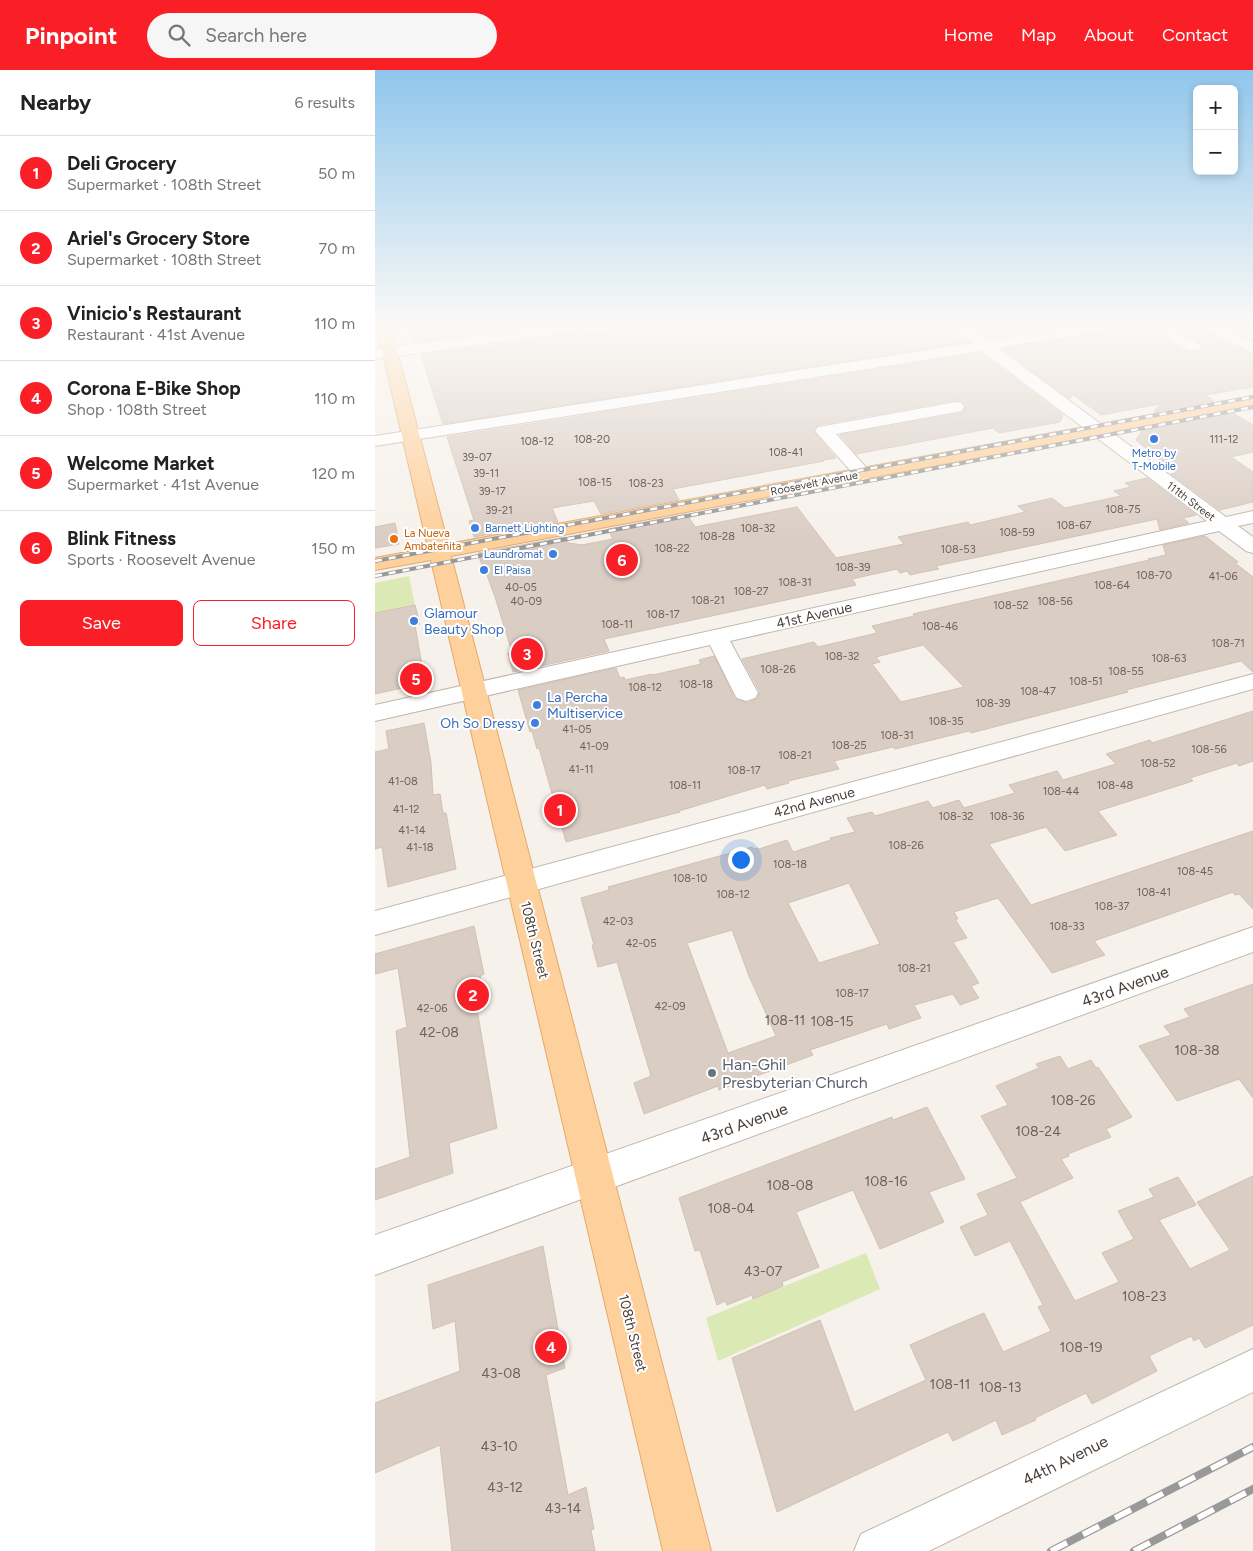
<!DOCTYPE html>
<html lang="en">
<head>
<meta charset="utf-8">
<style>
	:root { --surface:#fff; --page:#f6f6f6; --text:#222; --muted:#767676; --line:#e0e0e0; --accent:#fa1e26 }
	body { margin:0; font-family:Figtree,sans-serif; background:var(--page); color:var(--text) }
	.controls { position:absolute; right:15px; top:15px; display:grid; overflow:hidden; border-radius:8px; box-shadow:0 2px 8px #0003 }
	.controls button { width:45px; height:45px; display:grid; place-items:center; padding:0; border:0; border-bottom:1px solid var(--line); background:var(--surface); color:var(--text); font:25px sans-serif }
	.you { position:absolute; left:365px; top:789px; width:18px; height:18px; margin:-12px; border:4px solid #fff; border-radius:50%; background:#1a73e8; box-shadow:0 0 0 8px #1a73e833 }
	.badge { display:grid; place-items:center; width:32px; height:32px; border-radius:50%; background:var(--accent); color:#fff; font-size:16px; font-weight:700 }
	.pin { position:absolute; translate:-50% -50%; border:2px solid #fff; box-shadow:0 1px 5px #0006 }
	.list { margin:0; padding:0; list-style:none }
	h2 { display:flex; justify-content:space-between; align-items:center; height:65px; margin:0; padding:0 20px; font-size:21px }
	h2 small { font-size:16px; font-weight:400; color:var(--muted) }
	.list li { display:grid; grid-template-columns:32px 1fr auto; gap:15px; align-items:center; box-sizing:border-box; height:75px; padding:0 20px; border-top:1px solid var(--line) }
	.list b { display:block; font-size:19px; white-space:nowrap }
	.list p { margin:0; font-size:16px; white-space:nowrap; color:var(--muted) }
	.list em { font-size:16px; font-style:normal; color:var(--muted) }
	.actions { display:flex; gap:10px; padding:15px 20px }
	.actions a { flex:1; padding:11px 0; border:1px solid var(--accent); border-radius:8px; text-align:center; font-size:18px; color:var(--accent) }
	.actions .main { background:var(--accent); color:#fff }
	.icon { flex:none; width:28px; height:28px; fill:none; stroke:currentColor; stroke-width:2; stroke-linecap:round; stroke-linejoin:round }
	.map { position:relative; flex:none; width:878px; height:1481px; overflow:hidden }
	header { display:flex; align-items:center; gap:30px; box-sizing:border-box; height:70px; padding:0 25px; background:var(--accent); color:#fff }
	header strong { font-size:24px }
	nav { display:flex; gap:28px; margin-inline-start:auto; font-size:18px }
	.search { width:350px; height:45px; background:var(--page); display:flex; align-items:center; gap:12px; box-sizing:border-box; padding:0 18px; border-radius:28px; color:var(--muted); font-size:19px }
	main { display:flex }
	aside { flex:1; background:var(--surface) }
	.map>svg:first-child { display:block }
</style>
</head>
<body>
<header>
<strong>Pinpoint</strong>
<div class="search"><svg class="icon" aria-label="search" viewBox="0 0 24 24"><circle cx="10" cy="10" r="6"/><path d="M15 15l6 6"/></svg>Search here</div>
<nav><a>Home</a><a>Map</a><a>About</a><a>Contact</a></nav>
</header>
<main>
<aside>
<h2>Nearby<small>6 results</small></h2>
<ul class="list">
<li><span class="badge">1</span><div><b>Deli Grocery</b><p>Supermarket · 108th Street</p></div><em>50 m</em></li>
<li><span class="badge">2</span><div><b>Ariel's Grocery Store</b><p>Supermarket · 108th Street</p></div><em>70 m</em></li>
<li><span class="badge">3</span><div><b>Vinicio's Restaurant</b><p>Restaurant · 41st Avenue</p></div><em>110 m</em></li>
<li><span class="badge">4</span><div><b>Corona E-Bike Shop</b><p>Shop · 108th Street</p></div><em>110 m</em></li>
<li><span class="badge">5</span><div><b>Welcome Market</b><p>Supermarket · 41st Avenue</p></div><em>120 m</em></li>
<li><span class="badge">6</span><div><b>Blink Fitness</b><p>Sports · Roosevelt Avenue</p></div><em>150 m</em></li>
</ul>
<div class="actions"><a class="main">Save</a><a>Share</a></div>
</aside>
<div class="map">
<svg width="878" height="1481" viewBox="0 0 878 1481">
	<rect width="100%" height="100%" fill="#f6f1eb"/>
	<path fill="#dbe9b5" d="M 34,506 L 40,535 L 0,543 L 0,513 Z
		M 491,1183 L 505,1219 L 343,1291 L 331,1248 Z"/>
	<path fill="#dacdc4" stroke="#d2c1b4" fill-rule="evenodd" d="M 42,258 L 153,258 L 41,272 L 38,262 L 43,261 Z
		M 204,258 L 209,258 L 209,264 L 254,258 L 578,258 L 594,272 L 68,354 L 46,285 L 195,264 L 202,262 Z
		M 599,258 L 687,258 L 614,269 Z
		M 732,258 L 777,258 L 813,282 L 824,282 L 828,278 L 826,273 L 799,258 L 830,258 L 833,263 L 878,285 L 878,317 L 830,325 L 839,331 L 779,342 L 785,334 L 726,345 L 697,324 L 695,329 L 628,279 L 728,263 Z
		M 852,258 L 878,258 L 878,271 Z
		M 606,283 L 688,345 L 685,352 L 624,363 L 618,358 L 481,384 L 465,365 L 587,343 L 591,336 L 587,331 L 581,330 L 443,355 L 439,362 L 461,388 L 448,390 L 449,391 L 298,419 L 304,430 L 226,444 L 219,431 L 177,438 L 183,452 L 99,467 L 94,451 L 99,450 L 72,367 Z
		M 856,342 L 878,355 L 878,382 L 856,387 L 878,402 L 878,432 L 845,440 L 796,404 L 801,403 L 761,370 L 769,358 Z
		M 772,408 L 821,445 L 808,448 L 814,453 L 785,460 L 782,449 L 561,496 L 564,499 L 543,503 L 535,505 L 532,501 L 525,503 L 522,499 L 477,509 L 481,515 L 229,569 L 234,581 L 138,602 L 133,583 L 137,582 L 120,527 L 112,505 L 110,505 L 103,483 L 190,467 L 193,473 L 207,475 L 238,469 L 233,459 L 312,444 L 320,457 L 422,437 L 461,488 L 529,474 L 523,467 L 593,452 L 595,455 L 650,442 L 643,436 L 677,428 L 690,438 L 746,426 L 739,421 L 756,417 L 750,413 Z
		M 20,453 L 24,474 L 0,478 L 0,457 Z
		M 830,466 L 863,492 L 860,493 L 878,507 L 878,602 L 866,591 L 751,620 L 753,622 L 596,663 L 594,661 L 520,679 L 518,677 L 459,691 L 464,699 L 413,711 L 414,713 L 392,719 L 390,715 L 304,741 L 305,742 L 191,772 L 164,678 L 162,679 L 157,661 L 155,662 L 143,620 L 241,598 L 245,608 L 249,607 L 250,610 L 277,604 L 278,605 L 326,594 L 324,590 L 339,586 L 360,629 L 372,633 L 382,629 L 385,622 L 367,589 L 439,572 L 443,577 L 502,563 L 497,556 L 539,546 L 538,544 L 774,490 L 773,489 L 791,485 L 788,475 ZM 548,575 L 589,617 L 526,632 L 497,594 L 505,592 L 501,587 Z
		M 40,535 L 45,554 L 40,555 L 50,613 L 0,624 L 0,543 Z
		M 878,641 L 878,691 L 864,696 L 862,693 L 815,708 L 818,711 L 723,741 L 742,765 L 690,781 L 671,757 L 614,774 L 656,835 L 878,761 L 878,839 L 864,824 L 860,825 L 858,822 L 719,871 L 730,885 L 677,903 L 623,828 L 579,842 L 583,849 L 580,849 L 592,868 L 578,872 L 604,913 L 596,916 L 604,928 L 585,935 L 578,924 L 539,935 L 546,948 L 514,959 L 512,954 L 435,980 L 438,985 L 344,1020 L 343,1016 L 269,1044 L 259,1013 L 276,1006 L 242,892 L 223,897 L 217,875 L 219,875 L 206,828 L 234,820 L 233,817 L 377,777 L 378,779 L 383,778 L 384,779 L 412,770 L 418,782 L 456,770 L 455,768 L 480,762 L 472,748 L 497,742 L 500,746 L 553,731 L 558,738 L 584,730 L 589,738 L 640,723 L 634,715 L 682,701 L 688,710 L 741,694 L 731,684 L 775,670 L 777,673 ZM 474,813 L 505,874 L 444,893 L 413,833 ZM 357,860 L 374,906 L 401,966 L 353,983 L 312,873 Z
		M 49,653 L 56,693 L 58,725 L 65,724 L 68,743 L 71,743 L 81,799 L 13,817 L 7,777 L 0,779 L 0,682 L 14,679 L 11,661 Z
		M 99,856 L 109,904 L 105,906 L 110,930 L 101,933 L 122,1058 L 74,1073 L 78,1103 L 0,1130 L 0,1099 L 35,1087 L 21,961 L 32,957 L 23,898 L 0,904 L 0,884 Z
		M 878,914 L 878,1028 L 864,1009 L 802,1031 L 764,976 L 796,965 L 789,956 L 815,947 L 809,939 Z
		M 685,986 L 693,999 L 716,990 L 721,998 L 723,997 L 757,1047 L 731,1059 L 736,1067 L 693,1084 L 694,1086 L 686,1089 L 698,1108 L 645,1132 L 700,1231 L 744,1212 L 727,1183 L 759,1169 L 743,1141 L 779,1127 L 774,1119 L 803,1107 L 821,1135 L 784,1150 L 815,1199 L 855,1180 L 822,1132 L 878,1106 L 878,1255 L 830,1278 L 824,1268 L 819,1271 L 816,1266 L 774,1286 L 782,1301 L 717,1334 L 711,1323 L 660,1348 L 661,1350 L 627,1365 L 621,1350 L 578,1371 L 573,1362 L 402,1442 L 357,1288 L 445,1250 L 479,1342 L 551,1310 L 535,1275 L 571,1259 L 609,1243 L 628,1282 L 676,1261 L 663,1237 L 668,1235 L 635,1171 L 600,1186 L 585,1157 L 613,1145 L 602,1124 L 642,1108 L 606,1046 L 633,1035 L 621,1016 L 664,998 L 661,994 Z
		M 552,1037 L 590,1109 L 554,1122 L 569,1152 L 505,1179 L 478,1120 L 421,1142 L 444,1197 L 407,1212 L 408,1216 L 378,1229 L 377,1225 L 352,1235 L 350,1231 L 342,1235 L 325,1180 L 320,1181 L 304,1128 L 517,1047 L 518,1050 Z
		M 168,1176 L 190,1298 L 171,1305 L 193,1425 L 211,1417 L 219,1459 L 216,1460 L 220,1481 L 77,1481 L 65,1375 L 0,1403 L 0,1333 L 85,1301 L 80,1251 L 58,1259 L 53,1215 Z"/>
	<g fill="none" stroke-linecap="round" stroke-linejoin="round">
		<g stroke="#c1b7ae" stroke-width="2">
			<path id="minor" d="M 165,258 L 202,258 L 200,261 L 195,262 L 0,289 L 0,279 Z
				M 580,258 L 596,258 L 613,271 L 697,258 L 730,258 L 728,261 L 723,262 L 623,278 L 851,447 L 878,441 L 878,453 L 863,456 L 878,467 L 878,483 L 871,481 L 844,461 L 355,571 L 383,623 L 380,628 L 371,631 L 362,628 L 359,623 L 335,575 L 0,651 L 0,635 L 832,451 L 607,281 L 0,376 L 0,366 L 598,273 Z
				M 779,258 L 796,258 L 824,274 L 826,277 L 824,280 L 814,280 Z
				M 832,258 L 849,258 L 878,273 L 878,283 L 834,261 Z
				M 581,332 L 587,333 L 589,337 L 587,341 L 461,364 L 497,404 L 494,408 L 488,410 L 482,408 L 440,361 L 443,357 L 449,356 Z
				M 878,604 L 878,619 L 0,865 L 0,841 Z
				M 878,857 L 878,882 L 0,1205 L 0,1165 Z
				M 878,1279 L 878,1322 L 554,1481 L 479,1481 L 486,1464 Z"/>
		</g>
		<g stroke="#e5a96a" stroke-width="2">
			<path id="major" d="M 2,258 L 16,258 L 73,474 L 878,326 L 878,336 L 76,486 L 336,1481 L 288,1481 L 56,490 L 0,500 L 0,488 L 53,478 Z"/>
		</g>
		<use href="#minor" fill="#fff" fill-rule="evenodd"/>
		<use href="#major" fill="#fed09c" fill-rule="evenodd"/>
		<g stroke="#999" stroke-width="4">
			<path id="rail-far1" d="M 0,491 L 878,327
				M 0,506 L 878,337"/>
		</g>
		<g stroke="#999" stroke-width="8">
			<path id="rail" d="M 676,1481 L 878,1377
				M 759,1481 L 878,1419"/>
		</g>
		<use href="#rail-far1" stroke="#fff" stroke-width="2.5" stroke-dasharray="7" stroke-linecap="butt"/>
		<use href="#rail" stroke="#fff" stroke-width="5.5" stroke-dasharray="18" stroke-linecap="butt"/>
	</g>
	<linearGradient id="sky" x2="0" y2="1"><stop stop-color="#8fc6ec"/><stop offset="0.55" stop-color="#fbf9f6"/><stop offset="1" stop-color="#fbf9f6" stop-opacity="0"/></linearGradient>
	<rect width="878" height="465" fill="url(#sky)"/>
	<g fill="#3f7fe0" stroke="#fff" stroke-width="2">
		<circle cx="779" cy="369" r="5"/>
		<circle cx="100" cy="458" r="5"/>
		<circle cx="178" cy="484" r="5"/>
		<circle cx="109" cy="500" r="5"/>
		<circle cx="39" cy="551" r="5"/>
		<circle cx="162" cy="635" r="5"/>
		<circle cx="160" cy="653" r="5"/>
	</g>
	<circle fill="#e8710a" stroke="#fff" stroke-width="2" cx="19" cy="469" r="5"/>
	<circle fill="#6b7280" stroke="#fff" stroke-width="2" cx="337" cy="1003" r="5"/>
	<g text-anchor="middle" stroke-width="4" stroke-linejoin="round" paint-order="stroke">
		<g font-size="11" fill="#6e635c">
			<text x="217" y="373">108-20</text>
			<text x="849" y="373">111-12</text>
			<text x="162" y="375">108-12</text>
			<text x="411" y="386">108-41</text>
			<text x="102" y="391">39-07</text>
			<text x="111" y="407">39-11</text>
			<text x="220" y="416">108-15</text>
			<text x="271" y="417">108-23</text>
			<text x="117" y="425">39-17</text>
			<text x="748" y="443">108-75</text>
			<text x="124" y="444">39-21</text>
			<text x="699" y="459">108-67</text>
			<text x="383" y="462">108-32</text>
			<text x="642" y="466">108-59</text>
			<text x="342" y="470">108-28</text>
			<text x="297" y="482">108-22</text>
			<text x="583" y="483">108-53</text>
			<text x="478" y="501">108-39</text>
			<text x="779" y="509">108-70</text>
			<text x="848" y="510">41-06</text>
			<text x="420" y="516">108-31</text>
			<text x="737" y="519">108-64</text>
			<text x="146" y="521">40-05</text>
			<text x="376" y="525">108-27</text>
			<text x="333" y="534">108-21</text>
			<text x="151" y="535">40-09</text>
			<text x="680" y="535">108-56</text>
			<text x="636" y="539">108-52</text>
			<text x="288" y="548">108-17</text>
			<text x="242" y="558">108-11</text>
			<text x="565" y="560">108-46</text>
			<text x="853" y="577">108-71</text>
			<text x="467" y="590">108-32</text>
			<text x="794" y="592">108-63</text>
			<text x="403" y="603">108-26</text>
			<text x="751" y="605">108-55</text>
			<text x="711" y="615">108-51</text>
			<text x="321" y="618">108-18</text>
			<text x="270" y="621">108-12</text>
			<text x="663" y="625">108-47</text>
			<text x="618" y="637">108-39</text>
			<text x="571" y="655">108-35</text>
			<text x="202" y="663">41-05</text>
			<text x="522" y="669">108-31</text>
			<text x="474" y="679">108-25</text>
			<text x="219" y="680">41-09</text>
			<text x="834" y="683">108-56</text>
			<text x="420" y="689">108-21</text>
			<text x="783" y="697">108-52</text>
			<text x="206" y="703">41-11</text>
			<text x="369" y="704">108-17</text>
			<text x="28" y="715">41-08</text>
			<text x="310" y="719">108-11</text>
			<text x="740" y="719">108-48</text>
			<text x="686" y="725">108-44</text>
			<text x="31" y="743">41-12</text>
			<text x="581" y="750">108-32</text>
			<text x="632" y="750">108-36</text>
			<text x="37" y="764">41-14</text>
			<text x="531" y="779">108-26</text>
			<text x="45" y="781">41-18</text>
			<text x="415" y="798">108-18</text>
			<text x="820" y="805">108-45</text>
			<text x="315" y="812">108-10</text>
			<text x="779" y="826">108-41</text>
			<text x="358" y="828">108-12</text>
			<text x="737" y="840">108-37</text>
			<text x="243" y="855">42-03</text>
			<text x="692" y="860">108-33</text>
			<text x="266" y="877">42-05</text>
			<text x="539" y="902">108-21</text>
			<text x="477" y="927">108-17</text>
			<text x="295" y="940">42-09</text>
			<text x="57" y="942">42-06</text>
		</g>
		<g font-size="11" fill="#366cbe" stroke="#fff" text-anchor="start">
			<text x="779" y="387" text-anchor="middle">Metro by<tspan x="779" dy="13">T-Mobile</tspan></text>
			<text x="110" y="462">Barnett Lighting</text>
			<text x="168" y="488" text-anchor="end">Laundromat</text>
			<text x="119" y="504">El Paisa</text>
		</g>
		<g font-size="11" fill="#4a4039" stroke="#fff">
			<text transform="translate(439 413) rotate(-11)" y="4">Roosevelt Avenue</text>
			<text transform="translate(816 431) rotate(37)" y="4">111th Street</text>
		</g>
		<g font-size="11" fill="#c56008" stroke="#fff" text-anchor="start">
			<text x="29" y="467">La Nueva<tspan x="29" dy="13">Ambateñita</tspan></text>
		</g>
		<g font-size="14" fill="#366cbe" stroke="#fff" text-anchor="start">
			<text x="49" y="548">Glamour<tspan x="49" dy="16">Beauty Shop</tspan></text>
			<text x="172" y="632">La Percha<tspan x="172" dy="16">Multiservice</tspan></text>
			<text x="150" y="658" text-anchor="end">Oh So Dressy</text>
		</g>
		<g font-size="14" fill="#4a4039" stroke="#fff">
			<text transform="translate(439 545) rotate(-13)" y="5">41st Avenue</text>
			<text transform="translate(439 732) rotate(-15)" y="5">42nd Avenue</text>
			<text transform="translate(160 870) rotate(76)" y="5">108th Street</text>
			<text transform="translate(258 1263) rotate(76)" y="5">108th Street</text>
		</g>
		<g font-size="14" fill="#6e635c">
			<text x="410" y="955">108-11</text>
			<text x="457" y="956">108-15</text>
			<text x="64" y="967">42-08</text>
			<text x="822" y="985">108-38</text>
			<text x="698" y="1035">108-26</text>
			<text x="663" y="1066">108-24</text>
			<text x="511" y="1116">108-16</text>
			<text x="415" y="1120">108-08</text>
			<text x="356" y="1143">108-04</text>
			<text x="388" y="1206">43-07</text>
			<text x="769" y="1231">108-23</text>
			<text x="706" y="1282">108-19</text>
			<text x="126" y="1308">43-08</text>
			<text x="575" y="1319">108-11</text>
			<text x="625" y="1322">108-13</text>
			<text x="124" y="1381">43-10</text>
			<text x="130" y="1422">43-12</text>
			<text x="188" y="1443">43-14</text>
		</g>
		<g font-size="16" fill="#4a4039" stroke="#fff">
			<text transform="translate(750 916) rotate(-20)" y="6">43rd Avenue</text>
			<text transform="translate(369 1053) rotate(-20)" y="6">43rd Avenue</text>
			<text transform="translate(690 1390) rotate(-26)" y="6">44th Avenue</text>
		</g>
		<g font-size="16" fill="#5b616d" stroke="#fff" text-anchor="start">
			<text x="347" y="1000">Han-Ghil<tspan x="347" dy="18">Presbyterian Church</tspan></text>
		</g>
	</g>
</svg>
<div class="controls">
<button>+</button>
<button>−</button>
</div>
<div class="you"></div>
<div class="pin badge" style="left:185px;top:740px">1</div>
<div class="pin badge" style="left:98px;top:925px">2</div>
<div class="pin badge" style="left:152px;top:584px">3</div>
<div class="pin badge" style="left:176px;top:1277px">4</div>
<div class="pin badge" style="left:41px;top:609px">5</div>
<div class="pin badge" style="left:247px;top:490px">6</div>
</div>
</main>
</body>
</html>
